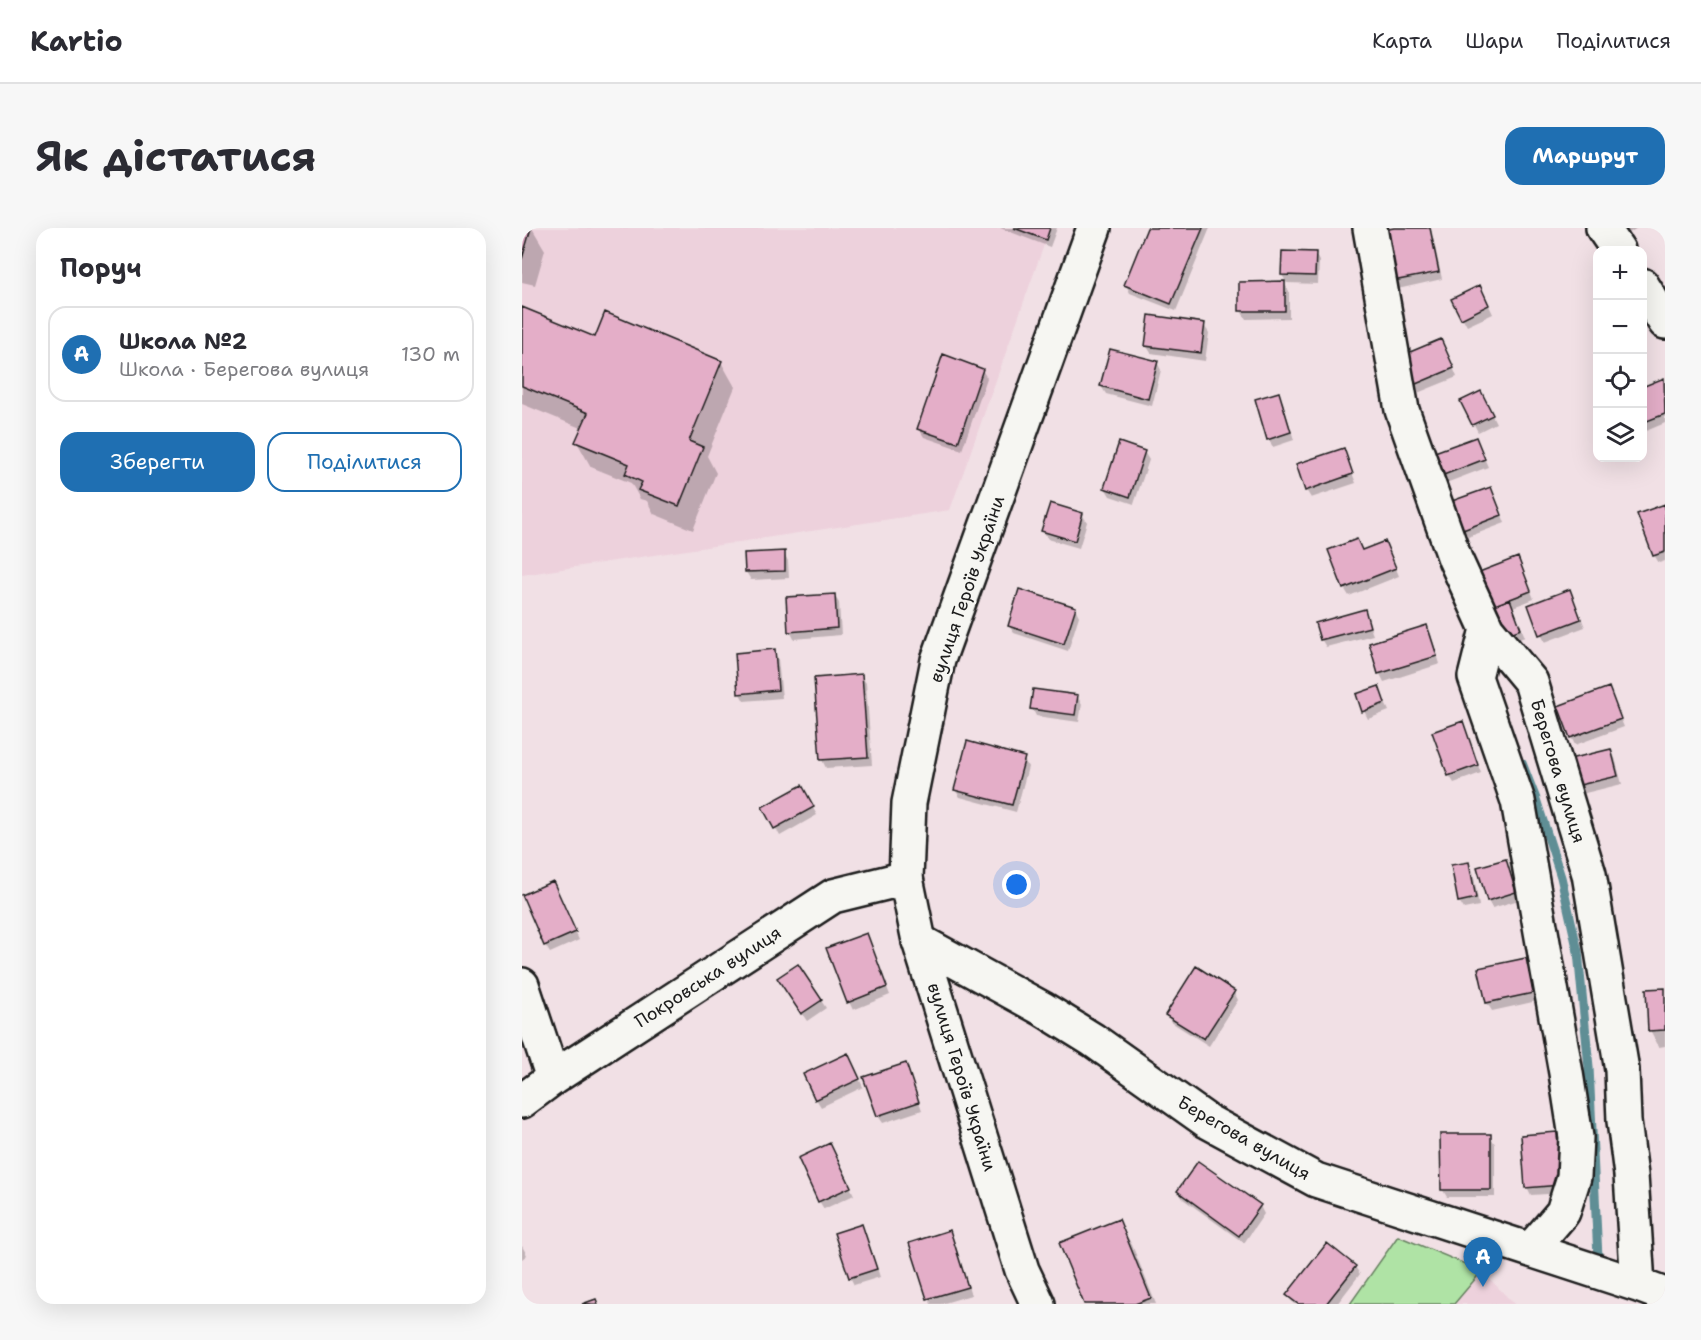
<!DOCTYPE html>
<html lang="uk">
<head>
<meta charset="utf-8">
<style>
	:root { --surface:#fff; --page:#f7f7f7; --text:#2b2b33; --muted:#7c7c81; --line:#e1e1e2; --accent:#1f6fb2 }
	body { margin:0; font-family:"Shantell Sans",sans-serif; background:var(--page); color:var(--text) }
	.controls { position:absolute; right:18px; top:18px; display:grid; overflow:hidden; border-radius:12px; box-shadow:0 6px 24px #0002 }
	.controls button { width:54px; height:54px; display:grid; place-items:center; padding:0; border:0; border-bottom:2px solid var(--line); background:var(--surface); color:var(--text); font:30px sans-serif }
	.you { position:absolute; left:495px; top:657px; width:21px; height:21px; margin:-15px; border:4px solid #fff; border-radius:50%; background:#1a73e8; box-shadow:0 0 0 9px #1a73e833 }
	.badge { display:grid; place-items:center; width:39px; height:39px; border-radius:50%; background:var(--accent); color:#fff; font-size:20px; font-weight:700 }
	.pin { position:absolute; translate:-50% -50px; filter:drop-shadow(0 2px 3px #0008) }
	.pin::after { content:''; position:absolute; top:32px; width:21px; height:18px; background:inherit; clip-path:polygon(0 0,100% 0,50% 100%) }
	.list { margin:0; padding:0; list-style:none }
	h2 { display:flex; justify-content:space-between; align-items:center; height:78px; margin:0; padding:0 24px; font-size:26px }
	h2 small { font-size:20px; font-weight:400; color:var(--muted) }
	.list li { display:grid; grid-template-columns:39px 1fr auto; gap:18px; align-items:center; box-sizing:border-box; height:96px; margin:0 12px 12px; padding:0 12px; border:2px solid var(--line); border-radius:18px }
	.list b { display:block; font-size:22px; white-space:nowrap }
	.list p { margin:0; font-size:20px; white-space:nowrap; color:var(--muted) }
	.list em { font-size:20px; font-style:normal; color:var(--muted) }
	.actions { display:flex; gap:12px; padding:18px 24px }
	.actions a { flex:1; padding:14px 0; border:2px solid var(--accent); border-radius:18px; text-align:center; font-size:21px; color:var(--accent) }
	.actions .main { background:var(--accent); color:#fff }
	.icon { flex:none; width:33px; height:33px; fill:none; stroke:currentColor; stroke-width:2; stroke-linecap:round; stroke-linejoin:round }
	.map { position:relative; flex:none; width:1143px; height:1076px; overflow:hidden; border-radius:18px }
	header { display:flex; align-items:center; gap:36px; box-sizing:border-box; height:84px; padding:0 30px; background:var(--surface); border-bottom:2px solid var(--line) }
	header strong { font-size:28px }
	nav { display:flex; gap:33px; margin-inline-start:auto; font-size:21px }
	.intro { display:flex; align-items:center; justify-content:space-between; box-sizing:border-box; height:144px; padding:0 36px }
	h1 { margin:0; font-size:42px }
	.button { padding:15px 27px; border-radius:18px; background:var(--accent); color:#fff; font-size:21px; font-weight:700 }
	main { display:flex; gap:36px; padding:0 36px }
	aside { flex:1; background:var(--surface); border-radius:18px; box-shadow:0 6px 24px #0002 }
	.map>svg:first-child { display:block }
</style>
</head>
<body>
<header>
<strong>Kartio</strong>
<nav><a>Карта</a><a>Шари</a><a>Поділитися</a></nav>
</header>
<div class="intro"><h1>Як дістатися</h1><a class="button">Маршрут</a></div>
<main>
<aside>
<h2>Поруч<small></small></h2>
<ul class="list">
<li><span class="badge">A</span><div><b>Школа №2</b><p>Школа · Берегова вулиця</p></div><em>130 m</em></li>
</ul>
<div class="actions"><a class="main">Зберегти</a><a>Поділитися</a></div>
</aside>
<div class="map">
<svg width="1143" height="1076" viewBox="0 0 1143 1076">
	<rect width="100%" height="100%" fill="#f1e0e5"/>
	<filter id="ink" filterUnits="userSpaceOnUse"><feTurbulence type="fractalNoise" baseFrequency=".0167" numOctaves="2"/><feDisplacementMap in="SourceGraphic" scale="12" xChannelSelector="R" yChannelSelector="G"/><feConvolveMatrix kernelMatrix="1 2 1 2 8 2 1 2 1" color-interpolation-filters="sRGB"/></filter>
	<g filter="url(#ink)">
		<path fill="#edd1dc" d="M 0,0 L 528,0 L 428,282 L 0,347 Z
			M 960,1043 L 992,1076 L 932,1076 Z"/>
		<path fill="#afe3a5" stroke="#668060" stroke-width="1.5" d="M 876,1008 L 960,1043 L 932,1076 L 828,1076 Z"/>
		<path fill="#0003" d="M 0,0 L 10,0 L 23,22 L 13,57 L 0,54 Z
			M 478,0 L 535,0 L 528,19 Z
			M 627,0 L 688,0 L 654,83 L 608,65 L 604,57 Z
			M 879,0 L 909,0 L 920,51 L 867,63 Z
			M 1096,0 L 1115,0 L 1101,9 Z
			M 793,26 L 797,33 L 796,56 L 765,55 L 760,47 Z
			M 762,55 L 767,63 L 767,90 L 724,91 L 719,83 Z
			M 962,67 L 971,86 L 945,98 L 931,72 Z
			M 0,81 L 73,111 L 199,134 L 213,159 L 185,228 L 194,245 L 171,302 L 132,286 L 125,273 L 118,271 L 109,255 L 69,239 L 55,214 L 61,201 L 0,176 Z
			M 682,97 L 687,105 L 683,133 L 629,125 L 624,117 Z
			M 923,120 L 935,149 L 888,168 L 883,161 Z
			M 635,134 L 639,142 L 630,178 L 584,166 L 579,158 Z
			M 460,142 L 465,150 L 440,222 L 402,209 L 397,201 Z
			M 1141,152 L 1143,155 L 1143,195 L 1124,203 L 1120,197 L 1120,161 Z
			M 756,166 L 761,174 L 772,212 L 751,219 L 746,211 Z
			M 963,173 L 974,195 L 956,204 L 940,174 Z
			M 954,211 L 966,239 L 924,255 L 920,247 Z
			M 821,222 L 834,255 L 789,270 L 784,262 Z
			M 622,224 L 627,232 L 612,276 L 588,268 L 583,260 Z
			M 973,268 L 983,295 L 946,309 L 942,301 Z
			M 1143,278 L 1143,333 L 1137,335 L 1132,327 Z
			M 560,286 L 565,294 L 557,320 L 526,311 L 521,303 Z
			M 867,323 L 877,348 L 827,368 L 822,360 L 840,324 Z
			M 262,325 L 266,333 L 267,350 L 229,352 L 224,344 Z
			M 1000,339 L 1012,371 L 991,379 L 1003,409 L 978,418 L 973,411 Z
			M 1048,363 L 1063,399 L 1023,414 L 1019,406 Z
			M 312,367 L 317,375 L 319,407 L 272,411 L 268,403 Z
			M 553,380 L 557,388 L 546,423 L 492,405 L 487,398 Z
			M 842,383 L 851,407 L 804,419 L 799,411 Z
			M 904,399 L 909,406 L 918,436 L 862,454 L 858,446 L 848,416 Z
			M 252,423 L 256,431 L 260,470 L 222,473 L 218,466 Z
			M 339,448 L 344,455 L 350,537 L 304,540 L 300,532 L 294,451 Z
			M 856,460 L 867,483 L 846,491 L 842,483 Z
			M 1086,461 L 1102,499 L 1053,517 L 1049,509 Z
			M 555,468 L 560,476 L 557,494 L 514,488 L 510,480 Z
			M 940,495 L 959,545 L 932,555 L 927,547 Z
			M 1089,522 L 1093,530 L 1100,556 L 1051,568 L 1047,560 Z
			M 502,531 L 506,539 L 494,584 L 438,569 L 433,562 Z
			M 279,559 L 295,587 L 258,608 L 242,579 Z
			M 983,632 L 987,640 L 997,672 L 970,680 L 966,673 Z
			M 946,635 L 951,643 L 957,678 L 942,681 L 937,673 Z
			M 35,663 L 57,712 L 28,725 L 23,717 Z
			M 344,706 L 368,767 L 331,782 L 327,774 Z
			M 1003,731 L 1008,739 L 1015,773 L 970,783 L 965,775 L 958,741 Z
			M 276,738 L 304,780 L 285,793 L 261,758 Z
			M 1143,762 L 1143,818 L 1137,819 L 1128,802 Z
			M 712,764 L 716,772 L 687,818 L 649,794 L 645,787 Z
			M 330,835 L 341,859 L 299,879 L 294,871 Z
			M 383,836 L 400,882 L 361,895 L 356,888 Z
			M 1034,905 L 1039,913 L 1042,965 L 1009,967 L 1005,959 Z
			M 968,908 L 973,916 L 973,969 L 925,969 L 920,961 Z
			M 312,924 L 332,967 L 302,981 L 297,973 Z
			M 656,963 L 738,978 L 742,986 L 722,1015 L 661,971 Z
			M 596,993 L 610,1017 L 634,1076 L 563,1076 Z
			M 340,998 L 344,1006 L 358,1049 L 332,1057 L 328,1049 Z
			M 428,1004 L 432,1012 L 449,1067 L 419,1076 L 409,1076 L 389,1016 Z
			M 0,1018 L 5,1027 L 0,1031 Z
			M 833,1039 L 838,1046 L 815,1076 L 772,1076 L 766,1068 Z"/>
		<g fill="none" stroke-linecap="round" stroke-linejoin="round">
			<path stroke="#5e8e95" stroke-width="9" d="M 1000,535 L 1014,571 L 1039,649 L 1056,724 L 1067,839 L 1076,1030"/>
		</g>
		<path fill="#e4aec8" stroke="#1c1c1c" stroke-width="1.5" d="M 0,0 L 9,0 L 0,31 Z
			M 492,0 L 528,0 L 524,12 Z
			M 625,0 L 681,0 L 649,76 L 602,57 Z
			M 872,0 L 908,0 L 917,44 L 861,55 L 851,4 Z
			M 760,23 L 794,24 L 793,48 L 759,47 Z
			M 763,53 L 763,83 L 717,83 L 717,54 Z
			M 958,57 L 967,77 L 939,91 L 929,71 Z
			M 0,79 L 73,109 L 83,84 L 200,133 L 167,213 L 181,219 L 157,278 L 116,262 L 120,254 L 103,246 L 107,236 L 53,214 L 66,185 L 0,158 Z
			M 627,87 L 683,95 L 679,125 L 623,118 Z
			M 919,111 L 932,140 L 882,161 L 869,132 Z
			M 588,121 L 636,133 L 626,171 L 578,158 Z
			M 421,126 L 461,141 L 436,215 L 395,201 Z
			M 1142,150 L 1143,186 L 1120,195 L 1120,159 Z
			M 959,163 L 971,187 L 950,197 L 938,173 Z
			M 757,164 L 769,204 L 745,212 L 733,171 Z
			M 954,209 L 963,231 L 919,248 L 910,225 Z
			M 597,214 L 623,223 L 608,269 L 582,260 Z
			M 822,220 L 831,246 L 783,263 L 774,236 Z
			M 969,259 L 980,287 L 941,302 L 930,273 Z
			M 528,275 L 561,285 L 553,313 L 519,303 Z
			M 1143,276 L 1143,324 L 1131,328 L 1115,286 Z
			M 835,311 L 840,322 L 863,313 L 874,340 L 821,361 L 806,322 Z
			M 263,323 L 263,343 L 223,344 L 222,325 Z
			M 996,329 L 1009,363 L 960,382 L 947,348 Z
			M 497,361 L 554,379 L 542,416 L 486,398 Z
			M 1048,361 L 1059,391 L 1017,407 L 1006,377 Z
			M 313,366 L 315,400 L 266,404 L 264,369 Z
			M 988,371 L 999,401 L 972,411 L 960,382 Z
			M 843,381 L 848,399 L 798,412 L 793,395 Z
			M 905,397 L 915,428 L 856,446 L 847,415 Z
			M 253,421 L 256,462 L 216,466 L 213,425 Z
			M 340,446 L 346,529 L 298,532 L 292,450 Z
			M 857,458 L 863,475 L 840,484 L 834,466 Z
			M 1087,459 L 1099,491 L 1048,510 L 1036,478 Z
			M 511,461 L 556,467 L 553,487 L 508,481 Z
			M 941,493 L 956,537 L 926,548 L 910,504 Z
			M 445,513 L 503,529 L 490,577 L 432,562 Z
			M 1089,521 L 1096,548 L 1045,560 L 1039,533 Z
			M 280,557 L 292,579 L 252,601 L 240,579 Z
			M 984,631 L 994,664 L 965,673 L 955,639 Z
			M 947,634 L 954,670 L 936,674 L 929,637 Z
			M 31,653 L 54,704 L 22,718 L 0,667 Z
			M 345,705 L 365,759 L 325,775 L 304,720 Z
			M 1004,730 L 1011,765 L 964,775 L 956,740 Z
			M 276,736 L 300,772 L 279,786 L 255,750 Z
			M 674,738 L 713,763 L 682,811 L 643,787 Z
			M 1143,760 L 1143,802 L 1126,803 L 1124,761 Z
			M 326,825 L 338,851 L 293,872 L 281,846 Z
			M 384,835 L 397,874 L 355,888 L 341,849 Z
			M 1035,904 L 1039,957 L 1003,960 L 999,907 Z
			M 918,906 L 969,906 L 969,962 L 919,962 Z
			M 308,915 L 329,959 L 296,974 L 276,930 Z
			M 676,933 L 739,977 L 717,1008 L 655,963 Z
			M 597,991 L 629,1070 L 613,1076 L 562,1076 L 537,1015 Z
			M 340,996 L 355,1041 L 327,1050 L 312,1005 Z
			M 428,1002 L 446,1059 L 405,1071 L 387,1015 Z
			M 805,1015 L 834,1038 L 804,1076 L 776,1076 L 764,1067 Z
			M 74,1071 L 76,1076 L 60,1076 Z"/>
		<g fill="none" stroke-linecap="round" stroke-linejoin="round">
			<g stroke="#1c1c1c" stroke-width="38">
				<path id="minor" d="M 848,0 L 880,182 L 933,331 L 965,401 L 1009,454 L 1067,646 L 1100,842 L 1102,893 L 1109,947 L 1116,1057 L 1143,1067
					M 1081,0 L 1096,22
					M 1120,57 L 1143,94
					M 965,401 L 953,449 L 996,573 L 1044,845 L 1054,909 L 1052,949 L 1041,984 L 1009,1021
					M 397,713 L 521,781 L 571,812 L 685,893 L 794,952 L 1116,1057
					M 0,757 L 31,850
					M 0,873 L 31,850 L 311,668 L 384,650"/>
			</g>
			<g stroke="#1c1c1c" stroke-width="38">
				<path id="major" d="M 516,1076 L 500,1042 L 397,713 L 384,650 L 387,575 L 416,432 L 572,0"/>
			</g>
			<use href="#minor" stroke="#f6f6f2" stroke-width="33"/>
			<use href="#major" stroke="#f6f6f2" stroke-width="33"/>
		</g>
	</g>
	<g text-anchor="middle" stroke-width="5" stroke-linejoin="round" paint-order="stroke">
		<g font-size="18" fill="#1c1c1c" stroke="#f6f6f2">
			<text transform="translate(445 361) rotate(-71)" y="6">вулиця Героїв України</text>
			<text transform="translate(1036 543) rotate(73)" y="6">Берегова вулиця</text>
			<text transform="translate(186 749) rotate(-33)" y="6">Покровська вулиця</text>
			<text transform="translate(440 849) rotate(73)" y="6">вулиця Героїв України</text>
			<text transform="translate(722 910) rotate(30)" y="6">Берегова вулиця</text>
		</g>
	</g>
</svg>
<div class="controls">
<button>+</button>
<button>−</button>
<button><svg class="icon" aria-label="locate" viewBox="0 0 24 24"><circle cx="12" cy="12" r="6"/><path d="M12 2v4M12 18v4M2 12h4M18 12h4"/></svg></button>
<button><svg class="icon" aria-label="layers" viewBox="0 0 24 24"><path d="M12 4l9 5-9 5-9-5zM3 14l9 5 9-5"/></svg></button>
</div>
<div class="you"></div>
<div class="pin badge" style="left:961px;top:1059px">A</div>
</div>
</main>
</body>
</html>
